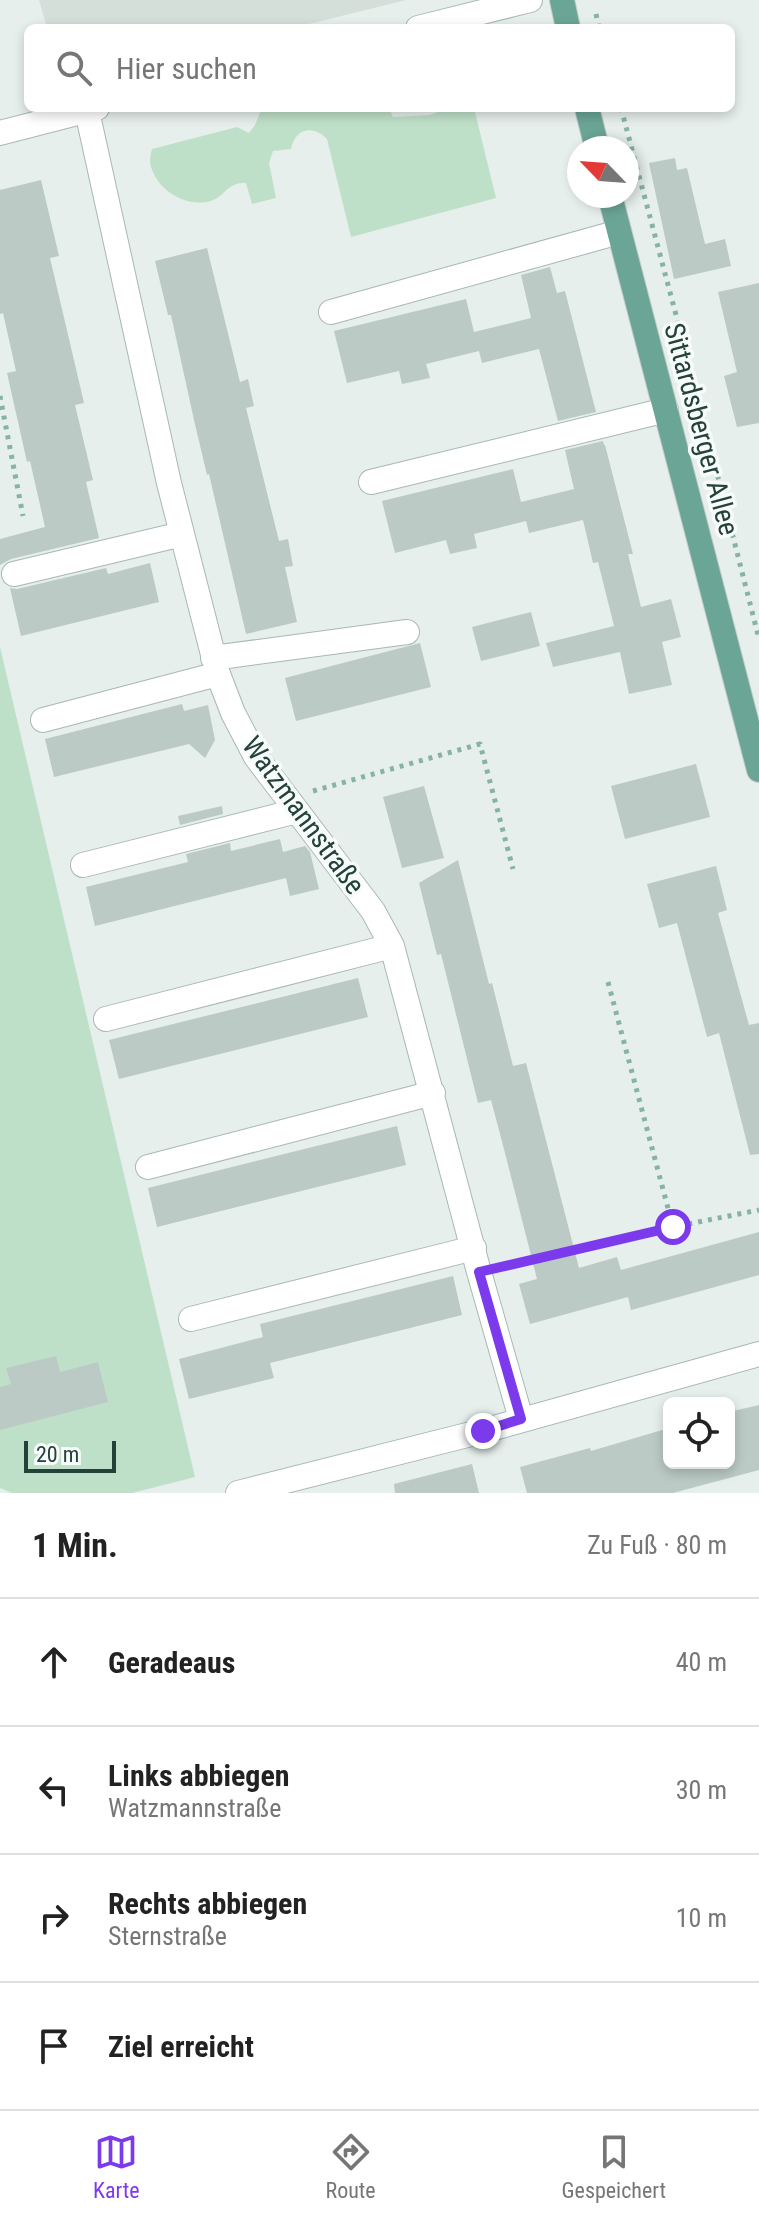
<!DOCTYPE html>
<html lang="de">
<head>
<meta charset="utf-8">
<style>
	:root { --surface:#fff; --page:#f2f2f2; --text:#222; --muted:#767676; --line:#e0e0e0; --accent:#7c3aed }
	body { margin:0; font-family:"Roboto Condensed",sans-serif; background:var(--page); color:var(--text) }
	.controls { position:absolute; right:24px; bottom:24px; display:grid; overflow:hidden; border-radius:12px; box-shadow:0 4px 12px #0003 }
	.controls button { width:72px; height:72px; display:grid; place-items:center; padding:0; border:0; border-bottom:2px solid var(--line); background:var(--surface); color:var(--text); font:40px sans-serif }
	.compass { position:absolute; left:567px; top:136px; width:72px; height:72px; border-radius:50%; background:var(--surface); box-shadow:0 4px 12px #0003; rotate:295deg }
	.scale { position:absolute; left:24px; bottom:20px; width:92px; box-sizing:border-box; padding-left:8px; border:4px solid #24423a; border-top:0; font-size:22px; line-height:28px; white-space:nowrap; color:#24423a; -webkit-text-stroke:6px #f7fbf9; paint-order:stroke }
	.stop { position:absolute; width:24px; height:24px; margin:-18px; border:6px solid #7c3aed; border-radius:50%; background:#fff }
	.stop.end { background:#7c3aed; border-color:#fff; box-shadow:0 2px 8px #0008 }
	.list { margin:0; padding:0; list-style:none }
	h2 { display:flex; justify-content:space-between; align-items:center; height:104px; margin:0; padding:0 32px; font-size:34px }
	h2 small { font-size:26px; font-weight:400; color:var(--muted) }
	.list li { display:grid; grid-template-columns:52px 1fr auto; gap:24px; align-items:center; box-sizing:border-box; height:128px; padding:0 32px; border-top:2px solid var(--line) }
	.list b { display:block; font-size:30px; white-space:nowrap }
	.list p { margin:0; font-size:26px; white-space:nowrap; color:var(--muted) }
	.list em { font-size:26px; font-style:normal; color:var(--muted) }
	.icon { flex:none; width:44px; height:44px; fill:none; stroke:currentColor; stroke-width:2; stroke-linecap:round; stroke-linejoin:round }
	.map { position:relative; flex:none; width:759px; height:1493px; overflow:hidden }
	.search { position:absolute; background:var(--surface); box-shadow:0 4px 12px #0003; left:24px; right:24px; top:24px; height:88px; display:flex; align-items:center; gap:20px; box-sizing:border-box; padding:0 28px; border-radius:12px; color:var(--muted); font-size:30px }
	.sheet { height:616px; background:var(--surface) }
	nav { display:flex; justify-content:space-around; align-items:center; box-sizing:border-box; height:112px; border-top:2px solid var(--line); background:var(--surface); font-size:22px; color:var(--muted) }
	nav a { display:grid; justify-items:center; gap:4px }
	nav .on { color:var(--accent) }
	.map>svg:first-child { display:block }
</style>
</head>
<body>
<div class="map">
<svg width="759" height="1493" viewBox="0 0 759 1493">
	<rect width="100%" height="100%" fill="#e6efeb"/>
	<path fill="#d4dfda" d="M 39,0 L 406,0 L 293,28 L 47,28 Z"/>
	<path fill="#bfe0c8" d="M 262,108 L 389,108 L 393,117 L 430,115 L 449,108 L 474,108 L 496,198 L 351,237 L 327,139 C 312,124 295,129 291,149 L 273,151 L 269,163 L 276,198 L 252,204 L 246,183 C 242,183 238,183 234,185 C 226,188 222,197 213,200 C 187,210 154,189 150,162 C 150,157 151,153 152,149 L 237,127 L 249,133 L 255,125 Z
		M 0,647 L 195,1477 L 132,1493 L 12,1493 L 0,1488 Z"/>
	<path fill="#bbcac4" d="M 675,158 L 677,170 L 687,168 L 705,244 L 725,239 L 731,266 L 674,279 L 649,163 Z
		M 41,180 L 59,256 L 50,258 L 84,403 L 75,405 L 93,480 L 86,482 L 99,538 L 11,559 L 0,565 L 0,539 L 45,527 L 30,461 L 27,462 L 7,373 L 16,371 L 3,313 L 0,314 L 0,190 Z
		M 207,248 L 240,382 L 248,379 L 254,406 L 246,408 L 279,541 L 288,539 L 293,566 L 285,567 L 297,622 L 246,634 L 209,474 L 207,475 L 194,420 L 171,315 L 168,315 L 155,261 Z
		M 550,267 L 557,293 L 565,291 L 596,412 L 558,421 L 539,349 L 482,363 L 479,351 L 426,364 L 430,378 L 402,384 L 399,371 L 347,383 L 334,331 L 466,299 L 474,332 L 531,318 L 521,275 Z
		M 759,283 L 759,423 L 737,427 L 724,376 L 737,372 L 718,292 Z
		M 603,441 L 604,445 L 605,445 L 633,554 L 628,554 L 641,607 L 671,599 L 681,637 L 662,642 L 672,685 L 629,694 L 620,652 L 553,667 L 546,643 L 614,626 L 598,562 L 593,563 L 583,520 L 529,533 L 526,521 L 474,534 L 477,548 L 450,554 L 446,540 L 395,553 L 382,501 L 513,469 L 521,502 L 574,489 L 565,450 Z
		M 150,563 L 159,602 L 21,636 L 10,588 L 17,589 L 106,568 L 108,574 Z
		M 531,612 L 540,646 L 481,661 L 472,627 Z
		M 420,643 L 431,687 L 296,721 L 285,678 Z
		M 182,704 L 184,711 L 208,705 L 215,740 L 205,758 L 189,744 L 54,777 L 45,739 Z
		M 696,764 L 710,817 L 625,839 L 611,786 Z
		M 424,786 L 444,858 L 402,868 L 383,797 Z
		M 222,806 L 223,814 L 180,825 L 178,816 Z
		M 280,839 L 283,852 L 305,846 L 310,852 L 319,889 L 290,896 L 286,878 L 95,926 L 86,887 L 188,862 L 186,854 L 230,843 L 231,851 Z
		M 458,860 L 489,984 L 492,983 L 513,1066 L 526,1063 L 579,1268 L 617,1257 L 621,1270 L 759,1232 L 759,1275 L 631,1310 L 628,1297 L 530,1324 L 519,1284 L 537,1279 L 505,1153 L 491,1100 L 478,1103 L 441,954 L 437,955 L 419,883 Z
		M 716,866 L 727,910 L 718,913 L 749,1025 L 759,1023 L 759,1154 L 750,1155 L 719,1033 L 707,1037 L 677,923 L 659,928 L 647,884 Z
		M 358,978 L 368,1017 L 119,1079 L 109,1040 Z
		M 397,1126 L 406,1165 L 157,1227 L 148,1188 Z
		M 453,1276 L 462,1315 L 270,1363 L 274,1378 L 189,1399 L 179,1359 L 263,1337 L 260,1324 Z
		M 56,1356 L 60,1372 L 98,1362 L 108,1402 L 0,1430 L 0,1387 L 11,1384 L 6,1368 Z
		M 759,1405 L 759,1470 L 673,1493 L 527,1493 L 520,1467 L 590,1448 L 591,1451 L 669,1428 L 669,1463 L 729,1463 L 729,1412 Z
		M 472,1464 L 479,1493 L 395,1493 L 394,1484 Z"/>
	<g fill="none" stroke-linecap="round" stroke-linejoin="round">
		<g stroke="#a8b8b2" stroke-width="26">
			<path id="minor" d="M 418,28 L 530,0
				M 87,111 L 169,483 L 218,674 L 233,713 L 256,757 L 373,911 L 392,946 L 479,1272 L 521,1419
				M 0,133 L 97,108
				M 331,312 L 619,232
				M 371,482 L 666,410
				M 14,574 L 182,534
				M 213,658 L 407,632
				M 43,720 L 218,674
				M 83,865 L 297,811
				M 106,1019 L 392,946
				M 148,1167 L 433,1093
				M 191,1319 L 474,1248
				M 238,1493 L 483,1431 L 759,1354"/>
		</g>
		<g stroke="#c2cac8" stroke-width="26">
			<path id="major" d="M 562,0 L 568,28
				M 587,108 L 597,148
				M 610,196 L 759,770"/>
		</g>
		<path stroke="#86b3a5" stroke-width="5" stroke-dasharray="4 6" stroke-linecap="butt" d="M 596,14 L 599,28
			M 621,108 L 692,375 L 759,639
			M 0,396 L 23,516
			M 313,791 L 480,744 L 513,869
			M 608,982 L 673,1227
			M 503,1266 L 673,1227 L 759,1210"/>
		<use href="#minor" stroke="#fff" stroke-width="24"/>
		<use href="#major" stroke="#6aa596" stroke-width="24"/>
	</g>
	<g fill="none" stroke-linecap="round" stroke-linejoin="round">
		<path stroke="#7c3aed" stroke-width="10" d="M 483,1431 L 521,1419 L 479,1272 L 673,1227"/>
	</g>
	<g text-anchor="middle" stroke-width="7" stroke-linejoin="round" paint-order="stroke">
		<g font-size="28" fill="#24423a" stroke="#f7fbf9">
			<text transform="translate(702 429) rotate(75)" y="10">Sittardsberger Allee</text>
			<text transform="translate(304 815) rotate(54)" y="10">Watzmannstraße</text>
		</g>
	</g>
</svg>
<div class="controls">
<button><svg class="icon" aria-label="locate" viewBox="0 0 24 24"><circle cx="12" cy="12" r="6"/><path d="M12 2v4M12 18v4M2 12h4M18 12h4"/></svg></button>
</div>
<svg class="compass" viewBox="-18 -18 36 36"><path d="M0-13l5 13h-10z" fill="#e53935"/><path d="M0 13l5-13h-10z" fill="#767676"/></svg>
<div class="scale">20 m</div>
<div class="stop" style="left:673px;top:1227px"></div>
<div class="stop end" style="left:483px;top:1431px"></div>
<div class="search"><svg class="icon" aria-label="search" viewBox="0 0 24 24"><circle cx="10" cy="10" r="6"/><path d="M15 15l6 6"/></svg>Hier suchen</div>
</div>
<section class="sheet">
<h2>1 Min.<small>Zu Fuß · 80 m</small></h2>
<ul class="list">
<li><svg class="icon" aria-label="ahead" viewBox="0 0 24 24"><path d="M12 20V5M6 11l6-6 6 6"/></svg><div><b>Geradeaus</b></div><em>40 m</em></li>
<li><svg class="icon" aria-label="left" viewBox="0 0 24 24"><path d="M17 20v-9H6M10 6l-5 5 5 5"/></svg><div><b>Links abbiegen</b><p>Watzmannstraße</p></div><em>30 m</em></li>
<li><svg class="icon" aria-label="right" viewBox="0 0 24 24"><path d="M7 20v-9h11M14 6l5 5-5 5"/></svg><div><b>Rechts abbiegen</b><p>Sternstraße</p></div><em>10 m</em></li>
<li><svg class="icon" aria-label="arrive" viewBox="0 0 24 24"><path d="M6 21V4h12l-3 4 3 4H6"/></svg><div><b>Ziel erreicht</b></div></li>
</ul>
</section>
<nav>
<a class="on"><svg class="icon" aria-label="map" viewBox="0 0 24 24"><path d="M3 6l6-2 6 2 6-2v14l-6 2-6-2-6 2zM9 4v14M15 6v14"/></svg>Karte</a>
<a><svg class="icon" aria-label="directions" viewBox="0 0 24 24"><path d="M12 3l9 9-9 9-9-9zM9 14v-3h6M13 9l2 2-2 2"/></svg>Route</a>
<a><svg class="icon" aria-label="saved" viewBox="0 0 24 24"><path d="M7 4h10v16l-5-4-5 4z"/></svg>Gespeichert</a>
</nav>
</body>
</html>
